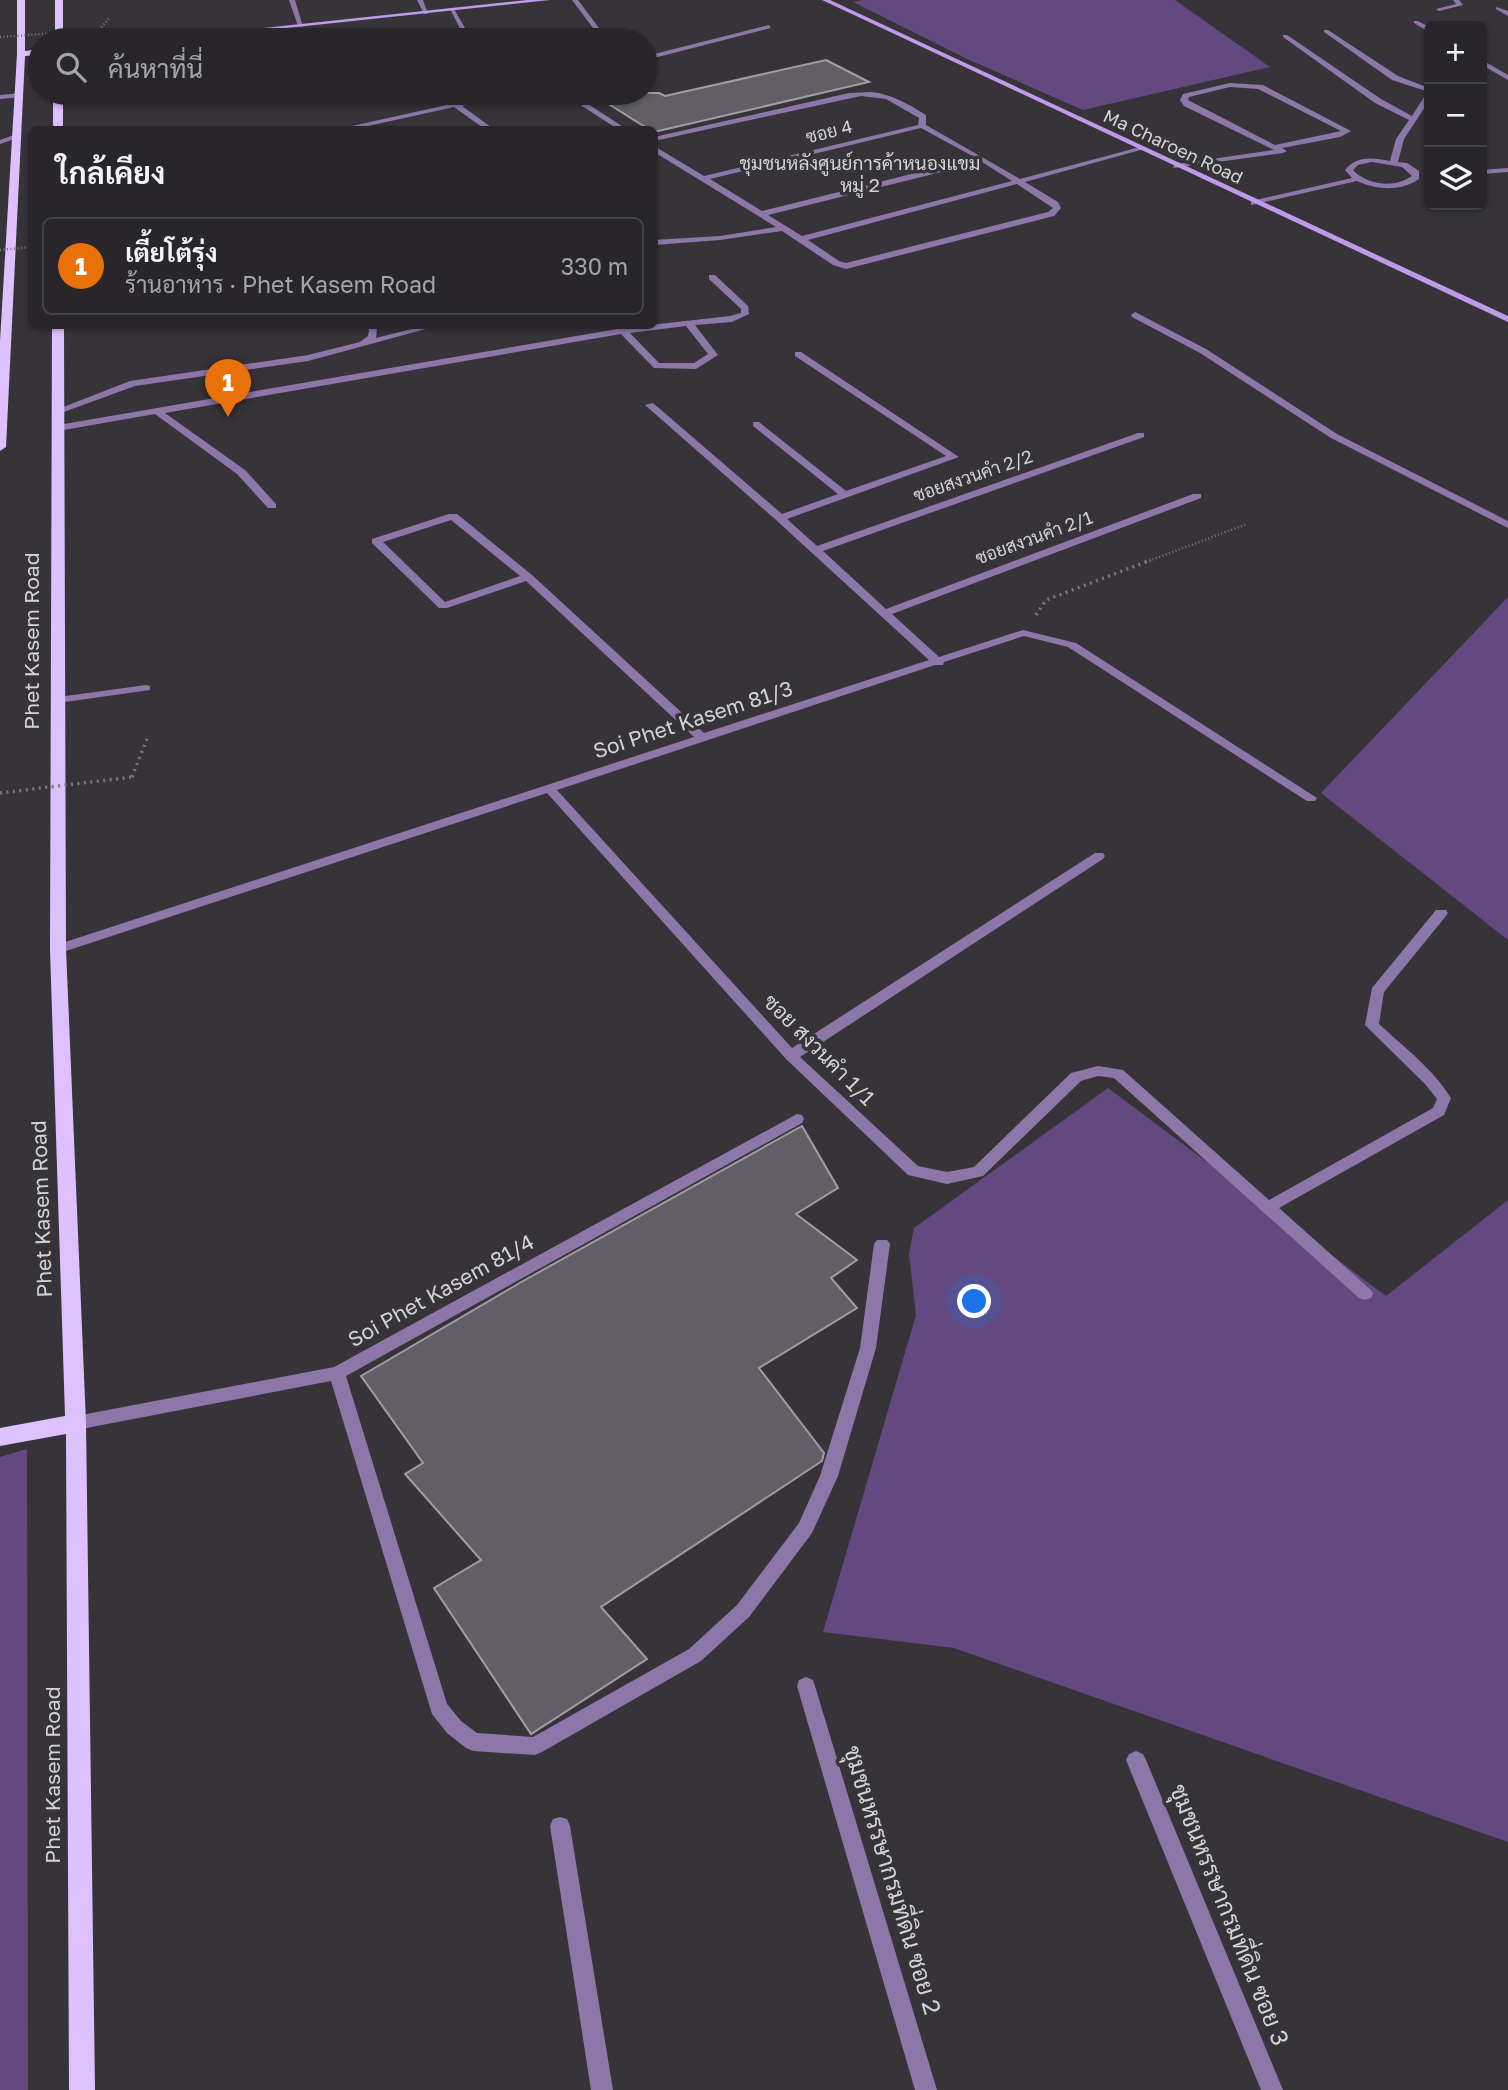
<!DOCTYPE html>
<html lang="th">
<head>
<meta charset="utf-8">
<style>
	:root { --surface:#28262b; --page:#302e33; --text:#f1f3f6; --muted:#a5a5a9; --line:#444347; --accent:#d4b535 }
	body { margin:0; font-family:"Golos Text",Sarabun,sans-serif; background:var(--page); color:var(--text) }
	.controls { position:absolute; right:21px; top:21px; display:grid; overflow:hidden; border-radius:10px; box-shadow:0 2px 5px #0004 }
	.controls button { width:63px; height:63px; display:grid; place-items:center; padding:0; border:0; border-bottom:2px solid var(--line); background:var(--surface); color:var(--text); font:35px sans-serif }
	.you { position:absolute; left:975px; top:1302px; width:24px; height:24px; margin:-18px; border:5px solid #fff; border-radius:50%; background:#1a73e8; box-shadow:0 0 0 10px #1a73e833 }
	.badge { display:grid; place-items:center; width:46px; height:46px; border-radius:50%; background:var(--accent); color:#fff; font-size:23px; font-weight:700 }
	.pin { position:absolute; translate:-50% -58px; filter:drop-shadow(0 2px 4px #0008) }
	.pin::after { content:''; position:absolute; top:37px; width:24px; height:21px; background:inherit; clip-path:polygon(0 0,100% 0,50% 100%) }
	.list { margin:0; padding:0; list-style:none }
	h2 { display:flex; justify-content:space-between; align-items:center; height:91px; margin:0; padding:0 28px; font-size:30px }
	h2 small { font-size:23px; font-weight:400; color:var(--muted) }
	.list li { display:grid; grid-template-columns:46px 1fr auto; gap:21px; align-items:center; box-sizing:border-box; height:98px; margin:0 14px 14px; padding:0 14px; border:2px solid var(--line); border-radius:10px }
	.list b { display:block; font-size:26px; white-space:nowrap }
	.list p { margin:0; font-size:23px; white-space:nowrap; color:var(--muted) }
	.list em { font-size:23px; font-style:normal; color:var(--muted) }
	.icon { flex:none; width:38px; height:38px; fill:none; stroke:currentColor; stroke-width:2; stroke-linecap:round; stroke-linejoin:round }
	.map { position:relative; flex:none; width:1508px; height:2090px; overflow:hidden }
	.search { position:absolute; background:var(--surface); box-shadow:0 2px 5px #0004; left:28px; top:28px; width:630px; height:77px; display:flex; align-items:center; gap:18px; box-sizing:border-box; padding:0 24px; border-radius:38px; color:var(--muted); font-size:26px }
	.panel { position:absolute; background:var(--surface); box-shadow:0 2px 5px #0004; left:28px; top:126px; width:630px; height:203px; border-radius:10px }
	.map>svg:first-child { display:block }
</style>
</head>
<body>
<div class="map">
<svg width="1508" height="2090" viewBox="0 0 1508 2090">
	<rect width="100%" height="100%" fill="#363339"/>
	<path fill="#644981" d="M 863,0 L 1175,0 L 1270,67 L 1083,110 L 965,58 L 853,2 Z
		M 1508,597 L 1508,940 L 1321,793 Z
		M 1108,1088 L 1386,1296 L 1508,1200 L 1508,1842 L 954,1648 L 823,1632 L 916,1315 L 909,1254 L 914,1228 Z
		M 27,1449 L 28,2090 L 0,2090 L 0,1457 Z"/>
	<path fill="#615f65" stroke="#a09da4" stroke-width="2" d="M 826,60 L 869,82 L 654,132 L 654,130 L 650,130 L 591,93 L 659,93 L 665,96 Z
		M 802,1126 L 838,1188 L 796,1214 L 857,1260 L 831,1278 L 857,1308 L 759,1368 L 824,1453 L 822,1461 L 601,1607 L 647,1659 L 531,1734 L 434,1588 L 481,1560 L 405,1474 L 423,1463 L 361,1376 L 523,1281 Z"/>
	<g fill="none" stroke-linecap="round" stroke-linejoin="round">
		<path stroke="#7a787d" stroke-width="2.5" stroke-dasharray="1 2.5" stroke-linecap="butt" d="M 99,30 L 110,17
			M 1146,562 L 1247,524"/>
		<path stroke="#7a787d" stroke-width="3.5" stroke-dasharray="2 4.5" stroke-linecap="butt" d="M 1036,615 L 1046,600 L 1151,560
			M 132,777 L 148,736"/>
		<path fill="#8d76a8" fill-rule="evenodd" d="M 417,0 L 423,0 L 428,14 L 424,14 Z
			M 1453,0 L 1459,0 L 1463,5 L 1439,11 L 1436,9 L 1456,4 Z
			M 1230,83 L 1263,85 L 1351,131 L 1340,137 L 1282,148 L 1287,151 L 1283,153 L 1174,168 L 1173,166 L 1177,164 L 1274,150 L 1184,106 L 1180,100 L 1183,94 ZM 1230,87 L 1258,89 L 1341,131 L 1275,145 L 1188,100 L 1189,97 Z
			M 21,93 L 21,97 L 0,99 L 0,95 Z
			M 709,275 L 715,275 L 748,306 L 749,314 L 732,322 L 695,325 L 718,355 L 696,369 L 654,368 L 621,334 L 165,413 L 245,470 L 276,504 L 276,508 L 268,508 L 237,474 L 155,414 L 58,431 L 53,428 L 58,425 L 623,328 L 730,316 L 741,313 L 741,309 L 709,279 ZM 686,326 L 708,354 L 694,363 L 659,363 L 630,333 Z
			M 366,326 L 375,326 L 377,328 L 376,338 L 424,326 L 437,326 L 308,361 L 135,386 L 61,413 L 53,411 L 130,381 L 308,355 L 360,342 L 368,336 L 369,330 Z
			M 146,685 L 150,686 L 150,690 L 58,703 L 52,700 L 58,697 Z"/>
		<path fill="#8d76a8" fill-rule="evenodd" d="M 289,0 L 295,0 L 303,27 L 298,26 Z
			M 572,0 L 578,0 L 608,40 L 602,40 Z
			M 1496,7 L 1508,11 L 1508,16 L 1496,9 Z
			M 450,9 L 454,9 L 472,40 L 466,40 Z
			M 1414,21 L 1418,21 L 1429,27 L 1429,32 L 1414,23 Z
			M 769,25 L 771,28 L 646,60 L 646,56 Z
			M 1324,30 L 1328,30 L 1398,76 L 1429,88 L 1429,92 L 1392,80 L 1324,32 Z
			M 1283,35 L 1287,35 L 1381,99 L 1412,116 L 1426,94 L 1429,94 L 1429,101 L 1404,139 L 1398,162 L 1407,163 L 1419,171 L 1419,179 C 1400,192 1377,190 1357,181 L 1251,205 L 1251,201 L 1352,178 L 1345,170 C 1357,155 1373,158 1390,161 L 1396,139 L 1409,120 L 1375,103 L 1283,37 ZM 1372,162 L 1402,167 L 1412,176 C 1395,188 1368,186 1353,170 L 1358,165 Z
			M 1482,60 L 1508,75 L 1508,80 L 1482,65 Z
			M 871,92 C 892,94 908,104 926,115 L 926,125 L 1020,179 L 1140,147 L 1144,149 L 1025,182 L 1058,202 L 1061,208 L 1054,216 L 846,269 L 833,265 L 782,231 L 720,240 L 654,245 L 654,240 L 720,236 L 776,227 L 654,152 L 654,146 L 704,176 L 918,125 L 919,118 L 886,99 L 861,96 L 654,141 L 654,137 L 849,93 ZM 921,128 L 976,158 L 762,211 L 710,179 ZM 982,162 L 1012,181 L 802,236 L 768,215 ZM 1017,184 L 1053,208 L 1048,212 L 846,263 L 839,261 L 808,240 Z
			M 501,93 L 514,93 L 462,106 L 495,130 L 486,130 L 454,107 L 350,130 L 334,130 Z
			M 562,93 L 571,93 L 628,130 L 619,130 Z
			M 14,135 L 21,137 L 0,144 L 0,140 Z
			M 1508,168 L 1508,172 L 1482,174 L 1482,170 Z
			M 1135,312 L 1206,349 L 1337,434 L 1508,521 L 1508,528 L 1331,438 L 1200,353 L 1132,317 L 1131,315 Z
			M 795,352 L 801,352 L 959,457 L 787,519 L 817,546 L 1138,433 L 1144,433 L 1144,437 L 823,551 L 886,609 L 1193,494 L 1201,494 L 1201,498 L 892,614 L 939,657 L 1023,630 L 1076,643 L 1317,798 L 1315,801 L 1307,801 L 1068,647 L 1024,636 L 944,662 L 943,665 L 935,665 L 557,790 L 792,1048 L 1095,853 L 1103,853 L 1105,856 L 1103,859 L 800,1057 L 918,1166 L 947,1172 L 974,1167 L 1071,1073 L 1098,1066 L 1123,1070 L 1269,1200 L 1433,1108 L 1437,1099 L 1425,1084 L 1365,1025 L 1372,988 L 1436,910 L 1446,910 L 1448,913 L 1446,916 L 1384,992 L 1379,1024 C 1404,1047 1433,1069 1451,1098 L 1444,1115 L 1279,1208 L 1371,1290 L 1373,1294 L 1371,1298 L 1365,1300 L 1359,1298 L 1114,1078 L 1098,1076 L 1081,1081 L 983,1176 L 947,1184 L 908,1175 L 786,1059 L 547,793 L 63,952 L 58,953 L 51,949 L 53,946 L 694,737 L 526,581 L 447,608 L 439,608 L 372,543 L 372,539 L 449,514 L 457,514 L 532,575 L 704,733 L 929,660 L 776,520 L 645,405 L 653,403 L 782,514 L 838,494 L 753,426 L 753,422 L 759,422 L 846,491 L 946,456 L 795,356 ZM 451,520 L 520,576 L 445,602 L 383,542 Z
			M 797,1114 L 802,1115 L 804,1119 L 802,1123 L 346,1376 L 447,1704 L 461,1721 L 477,1733 L 533,1737 L 689,1649 L 737,1605 L 799,1523 L 820,1476 L 860,1348 L 874,1244 L 877,1240 L 887,1240 L 890,1244 L 876,1348 L 838,1476 L 812,1533 L 749,1617 L 701,1661 L 542,1752 L 535,1755 L 473,1751 L 466,1748 L 447,1733 L 432,1714 L 331,1381 L 76,1430 L 70,1428 L 68,1423 L 70,1418 L 76,1416 L 334,1367 Z
			M 806,1677 L 813,1680 L 815,1686 L 937,2090 L 915,2090 L 797,1686 L 799,1680 Z
			M 1136,1751 L 1143,1754 L 1146,1760 L 1283,2090 L 1261,2090 L 1126,1760 L 1129,1754 Z
			M 560,1817 L 567,1819 L 570,1826 L 613,2090 L 591,2090 L 550,1826 L 553,1819 Z"/>
		<path fill="#bf9aea" fill-rule="evenodd" d="M 527,0 L 550,0 L 173,40 L 152,40 Z
			M 822,0 L 830,0 L 1508,316 L 1508,322 Z"/>
		<path fill="#ddc1ff" fill-rule="evenodd" d="M 17,0 L 25,0 L 25,51 L 40,49 L 40,55 L 25,56 L 6,447 L 0,451 L 0,341 L 17,54 Z
			M 55,0 L 63,0 L 63,40 L 55,40 Z
			M 53,93 L 63,93 L 63,130 L 53,130 Z
			M 52,326 L 64,326 L 66,949 L 86,1423 L 95,2090 L 69,2090 L 66,1434 L 0,1446 L 0,1428 L 65,1416 L 50,949 Z"/>
		<path stroke="#7a787d" stroke-width="2.5" stroke-dasharray="1 2.5" stroke-linecap="butt" d="M 0,37 L 99,30
			M 0,250 L 32,247"/>
		<path stroke="#7a787d" stroke-width="3.5" stroke-dasharray="2 4.5" stroke-linecap="butt" d="M 0,793 L 132,777"/>
	</g>
	<g text-anchor="middle" stroke-width="7" stroke-linejoin="round" paint-order="stroke">
		<g font-size="18" fill="#d4d3d7" stroke="#363339">
			<text transform="translate(829 132) rotate(-14)" y="6">ซอย 4</text>
			<text transform="translate(1173 147) rotate(25)" y="6">Ma Charoen Road</text>
			<text transform="translate(973 476) rotate(-19)" y="6">ซอยสงวนคำ 2/2</text>
			<text transform="translate(1034 538) rotate(-20)" y="6">ซอยสงวนคำ 2/1</text>
		</g>
		<g font-size="19" fill="#d4d3d7" stroke="#363339">
			<text x="860" y="170">ชุมชนหลังศูนย์การค้าหนองแขม<tspan x="860" dy="22">หมู่ 2</tspan></text>
		</g>
		<g font-size="21" fill="#d4d3d7" stroke="#363339">
			<text transform="translate(32 641) rotate(-90)" y="7">Phet Kasem Road</text>
			<text transform="translate(693 720) rotate(-18)" y="7">Soi Phet Kasem 81/3</text>
			<text transform="translate(819 1050) rotate(45)" y="7">ซอย สงวนคำ 1/1</text>
			<text transform="translate(42 1209) rotate(-92)" y="7">Phet Kasem Road</text>
			<text transform="translate(441 1291) rotate(-29)" y="7">Soi Phet Kasem 81/4</text>
			<text transform="translate(53 1775) rotate(-90)" y="7">Phet Kasem Road</text>
		</g>
		<g font-size="24" fill="#d4d3d7" stroke="#363339">
			<text transform="translate(892 1880) rotate(73)" y="8">ชุมชนหรรษากรมที่ดิน ซอย 2</text>
			<text transform="translate(1229 1915) rotate(68)" y="8">ชุมชนหรรษากรมที่ดิน ซอย 3</text>
		</g>
	</g>
</svg>
<div class="controls">
<button>+</button>
<button>−</button>
<button><svg class="icon" aria-label="layers" viewBox="0 0 24 24"><path d="M12 4l9 5-9 5-9-5zM3 14l9 5 9-5"/></svg></button>
</div>
<div class="you"></div>
<div class="pin badge" style="left:228px;top:417px;background:#e8710a">1</div>
<div class="search"><svg class="icon" aria-label="search" viewBox="0 0 24 24"><circle cx="10" cy="10" r="6"/><path d="M15 15l6 6"/></svg>ค้นหาที่นี่</div>
<section class="panel">
<h2>ใกล้เคียง<small></small></h2>
<ul class="list">
<li><span class="badge" style="background:#e8710a">1</span><div><b>เตี้ยโต้รุ่ง</b><p>ร้านอาหาร · Phet Kasem Road</p></div><em>330 m</em></li>
</ul>
</section>
</div>
</body>
</html>
